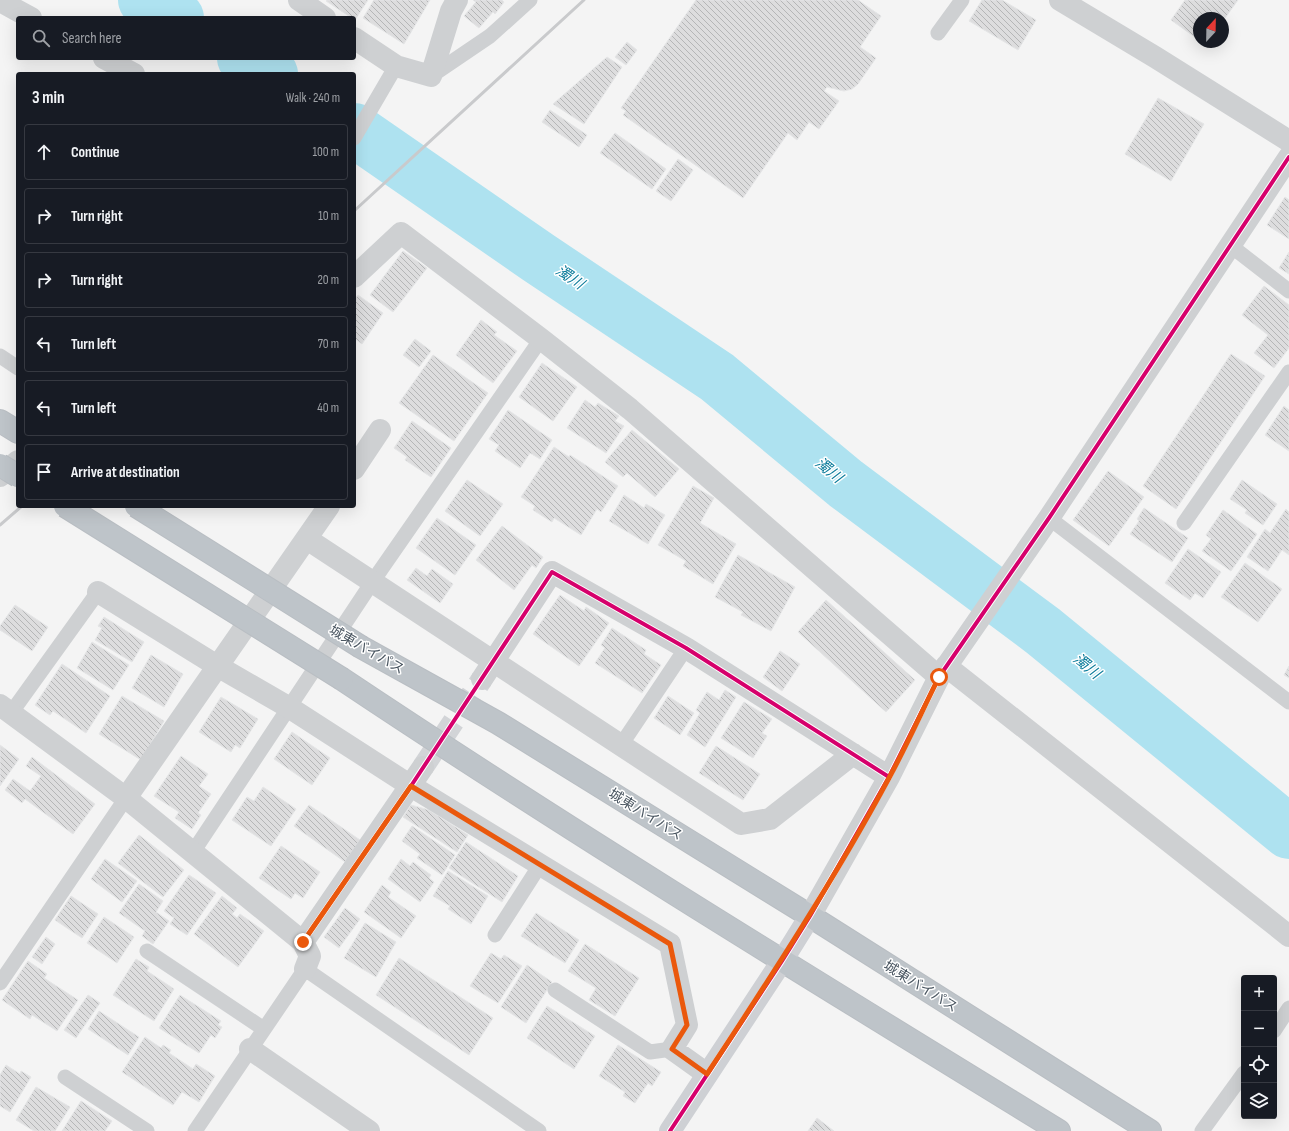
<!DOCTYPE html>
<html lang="en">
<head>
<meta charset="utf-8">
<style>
	:root { --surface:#171b24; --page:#20242c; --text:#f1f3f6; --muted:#9ea1a6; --line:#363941 }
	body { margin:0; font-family:"Sofia Sans Condensed","Noto Sans JP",sans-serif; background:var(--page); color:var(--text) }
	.controls { position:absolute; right:12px; bottom:12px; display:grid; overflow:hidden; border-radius:4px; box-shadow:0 4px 16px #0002 }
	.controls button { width:36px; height:36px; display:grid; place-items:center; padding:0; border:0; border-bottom:1px solid var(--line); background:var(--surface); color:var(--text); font:20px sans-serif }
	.compass { position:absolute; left:1193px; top:12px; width:36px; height:36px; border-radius:50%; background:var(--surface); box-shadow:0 4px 16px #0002; rotate:22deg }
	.stop { position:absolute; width:12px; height:12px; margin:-9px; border:3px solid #ea580c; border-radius:50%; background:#fff }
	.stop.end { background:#ea580c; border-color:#fff; box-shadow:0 1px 4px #0008 }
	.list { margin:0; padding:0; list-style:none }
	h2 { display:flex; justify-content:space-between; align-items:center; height:52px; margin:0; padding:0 16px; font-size:17px }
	h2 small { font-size:13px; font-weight:400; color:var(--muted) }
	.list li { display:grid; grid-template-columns:26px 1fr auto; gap:12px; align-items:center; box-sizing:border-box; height:56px; margin:0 8px 8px; padding:0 8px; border:1px solid var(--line); border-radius:4px }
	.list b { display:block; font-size:15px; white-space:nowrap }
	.list em { font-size:13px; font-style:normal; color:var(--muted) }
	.icon { flex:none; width:22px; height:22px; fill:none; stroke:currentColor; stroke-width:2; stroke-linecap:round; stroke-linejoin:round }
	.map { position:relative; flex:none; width:1289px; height:1131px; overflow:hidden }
	.search { position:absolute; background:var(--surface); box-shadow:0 4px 16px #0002; left:16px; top:16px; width:340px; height:44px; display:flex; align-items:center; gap:10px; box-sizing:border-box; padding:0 14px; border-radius:4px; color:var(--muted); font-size:15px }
	.panel { position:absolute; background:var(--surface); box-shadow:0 4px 16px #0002; left:16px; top:72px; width:340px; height:436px; border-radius:4px }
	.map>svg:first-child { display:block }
</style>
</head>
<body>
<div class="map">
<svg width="1289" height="1131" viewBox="0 0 1289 1131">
	<defs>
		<pattern id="building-back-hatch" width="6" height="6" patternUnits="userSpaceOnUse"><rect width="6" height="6" fill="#ddddde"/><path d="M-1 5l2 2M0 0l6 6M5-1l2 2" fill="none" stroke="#b5b6b7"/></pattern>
	</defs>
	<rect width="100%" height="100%" fill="#f4f4f4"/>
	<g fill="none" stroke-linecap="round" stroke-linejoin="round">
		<path stroke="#aee2f0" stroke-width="9" d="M 148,0 L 148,1"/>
		<path stroke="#aee2f0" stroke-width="54" d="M 145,0 L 177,18
			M 244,58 L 271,74
			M 354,130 L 539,258 L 717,377 L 846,484 L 1043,631 L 1289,832"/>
	</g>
	<path fill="url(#building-back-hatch)" stroke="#e5e6e7" d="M 327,0 L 368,0 L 355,20 L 326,1 Z
		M 374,0 L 430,0 L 404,44 L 363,18 Z
		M 473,0 L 502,0 L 504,2 L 495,14 L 493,12 L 479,28 L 464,16 L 476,2 Z
		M 696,0 L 858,0 L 881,16 L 860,47 L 876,58 L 858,84 L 852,89 L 844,91 L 827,87 L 824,91 L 839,101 L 819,129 L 809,122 L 797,140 L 788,133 L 743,198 L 623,115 L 626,111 L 621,108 Z
		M 982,0 L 1002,0 L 1036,20 L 1018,50 L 969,21 Z
		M 1185,0 L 1238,0 L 1223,21 L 1223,18 L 1199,18 L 1199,40 L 1171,20 Z
		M 627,42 L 637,50 L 626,65 L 615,57 Z
		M 607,57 L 622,67 L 584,124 L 553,104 Z
		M 1158,98 L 1204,124 L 1171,181 L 1125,154 Z
		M 550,110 L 587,135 L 579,147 L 542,122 Z
		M 615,133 L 666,169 L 652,189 L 600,153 Z
		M 678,159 L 693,170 L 671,201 L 656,191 Z
		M 1285,197 L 1289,200 L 1289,239 L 1267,225 Z
		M 403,251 L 427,268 L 393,312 L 370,295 Z
		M 1289,252 L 1289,274 L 1279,268 Z
		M 1264,286 L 1289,305 L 1289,348 L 1274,368 L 1254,353 L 1268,335 L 1242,315 Z
		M 358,295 L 383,313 L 362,344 L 354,338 L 354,300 Z
		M 481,320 L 497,332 L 494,335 L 517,351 L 493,383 L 456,355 Z
		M 415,339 L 431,351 L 419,367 L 403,355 Z
		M 1231,354 L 1265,376 L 1176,509 L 1143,486 Z
		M 433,355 L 488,393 L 454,441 L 399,403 Z
		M 542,363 L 577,387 L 553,421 L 519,397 Z
		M 585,400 L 595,407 L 598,403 L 619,416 L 615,421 L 624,426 L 606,453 L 567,428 Z
		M 1284,406 L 1289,410 L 1289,451 L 1265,435 Z
		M 508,410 L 552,440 L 540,459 L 530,453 L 520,468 L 495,451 L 499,445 L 489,439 Z
		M 412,421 L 451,448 L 431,477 L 405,460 L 407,457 L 394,448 Z
		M 632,430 L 679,469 L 655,497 L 627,473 L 623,477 L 605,462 Z
		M 554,447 L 569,457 L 570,455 L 618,486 L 601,512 L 597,509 L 581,535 L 554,518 L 552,522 L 533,510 L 535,506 L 521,497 Z
		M 1108,471 L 1144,497 L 1109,546 L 1073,520 Z
		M 467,480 L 503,504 L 480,536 L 445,511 Z
		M 1242,480 L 1277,504 L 1263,525 L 1245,513 L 1247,510 L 1230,499 Z
		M 693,486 L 714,498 L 700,523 L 736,544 L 713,584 L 683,566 L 686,561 L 658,545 Z
		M 624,495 L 644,508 L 646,504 L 665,515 L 648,544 L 609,521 Z
		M 1144,508 L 1188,538 L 1172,562 L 1130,534 L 1139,521 L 1137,519 Z
		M 1286,509 L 1289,512 L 1289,555 L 1282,550 L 1268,571 L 1247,557 L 1265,529 L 1270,533 Z
		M 1223,510 L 1257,534 L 1231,571 L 1202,551 L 1211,539 L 1206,535 Z
		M 437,518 L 476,545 L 455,575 L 416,548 Z
		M 502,526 L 543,557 L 536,568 L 532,565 L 514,590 L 476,560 Z
		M 1188,549 L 1221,572 L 1203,598 L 1195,593 L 1190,600 L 1165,583 Z
		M 738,555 L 795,587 L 771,631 L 741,615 L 743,612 L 715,597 Z
		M 1245,563 L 1282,589 L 1258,622 L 1221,597 Z
		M 416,568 L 427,576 L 432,569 L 453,584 L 440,603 L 407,580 Z
		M 560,595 L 584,611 L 586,607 L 609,623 L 579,666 L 533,634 Z
		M 826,600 L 915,680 L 886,712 L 798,632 Z
		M 15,605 L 48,627 L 32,651 L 0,630 L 0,626 Z
		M 104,617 L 144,642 L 132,662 L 95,640 L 102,628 L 98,626 Z
		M 612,628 L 646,650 L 644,654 L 661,665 L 642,693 L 595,663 L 605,648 L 601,645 Z
		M 92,642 L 129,665 L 113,690 L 77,668 Z
		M 780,651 L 800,664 L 782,691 L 763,677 Z
		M 151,655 L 183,674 L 164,707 L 132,688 Z
		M 62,664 L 110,696 L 86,733 L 53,711 L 50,715 L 35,705 Z
		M 1289,666 L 1289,678 L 1284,675 Z
		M 725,690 L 736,697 L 705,747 L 687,735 L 700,713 L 696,710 L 707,692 L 719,700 Z
		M 122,696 L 164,721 L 141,760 L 99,734 Z
		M 668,696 L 694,713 L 680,735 L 654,718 Z
		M 221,697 L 258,719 L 240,748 L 235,745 L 231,752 L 199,732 Z
		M 744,702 L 772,719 L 762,733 L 767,736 L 753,758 L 721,738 Z
		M 292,732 L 330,758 L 312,785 L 274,759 Z
		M 0,745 L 19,759 L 0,786 Z
		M 716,746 L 760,774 L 743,800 L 699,773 Z
		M 181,756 L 208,774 L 199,786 L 211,794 L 198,813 L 201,815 L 192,829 L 175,818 L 179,812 L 154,796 Z
		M 32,757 L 95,804 L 73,834 L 25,799 L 22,803 L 5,790 L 13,779 L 30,791 L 41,776 L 26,766 Z
		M 263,787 L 296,809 L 271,846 L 232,820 L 247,797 L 254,801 Z
		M 309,805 L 360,840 L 345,862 L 294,826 Z
		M 411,805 L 429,810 L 468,835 L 457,852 L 403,817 Z
		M 412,826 L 455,855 L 442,875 L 417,858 L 420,854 L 402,841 Z
		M 139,835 L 184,870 L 163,897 L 118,863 Z
		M 466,842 L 518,876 L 502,902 L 449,868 Z
		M 281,846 L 320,872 L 303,898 L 295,893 L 291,899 L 259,878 Z
		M 105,859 L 137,881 L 122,902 L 91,879 Z
		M 401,859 L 410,866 L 413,862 L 431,875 L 429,878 L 434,882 L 420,902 L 388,879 Z
		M 448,871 L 488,896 L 471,924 L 448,909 L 450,906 L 433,896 Z
		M 189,875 L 216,893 L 187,935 L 170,924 L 174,918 L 164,911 Z
		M 139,884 L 163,901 L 156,912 L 169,921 L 153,944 L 142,936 L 145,931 L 119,913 Z
		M 382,885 L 391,892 L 388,897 L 416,916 L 401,938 L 364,912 Z
		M 71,896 L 98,914 L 82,938 L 55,920 Z
		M 222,896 L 237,908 L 232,914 L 237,918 L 240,914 L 264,931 L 238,967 L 194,934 Z
		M 345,908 L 360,919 L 339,948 L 324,937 Z
		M 536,913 L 579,940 L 565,963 L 521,936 Z
		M 104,917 L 134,937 L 117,963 L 87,943 Z
		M 365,923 L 396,942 L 376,977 L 344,958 Z
		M 46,937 L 55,944 L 42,964 L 32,957 Z
		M 585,944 L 639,978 L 615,1016 L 589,1000 L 596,988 L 568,971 Z
		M 491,953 L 501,959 L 504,955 L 522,966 L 498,1003 L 470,986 Z
		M 399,958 L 493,1018 L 469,1055 L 376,995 Z
		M 136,959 L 149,967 L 147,971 L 174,989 L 154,1021 L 113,995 Z
		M 28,961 L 47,974 L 44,978 L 78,1000 L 57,1031 L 32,1015 L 30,1019 L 2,1000 Z
		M 527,965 L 552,982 L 526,1023 L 501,1007 Z
		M 88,995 L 100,1003 L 76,1038 L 64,1030 Z
		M 180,995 L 221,1021 L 218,1025 L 222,1027 L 215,1038 L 211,1035 L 199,1053 L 159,1028 Z
		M 547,1006 L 595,1036 L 574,1069 L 527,1038 Z
		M 99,1011 L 139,1037 L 128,1055 L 88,1029 Z
		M 145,1037 L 161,1048 L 163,1045 L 171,1050 L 169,1053 L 193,1069 L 196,1064 L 215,1076 L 199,1102 L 182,1092 L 173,1105 L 122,1072 Z
		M 618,1045 L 661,1072 L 652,1086 L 648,1083 L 635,1103 L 623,1096 L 625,1092 L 599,1076 Z
		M 6,1065 L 20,1074 L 21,1071 L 31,1077 L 10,1112 L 0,1106 L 0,1075 Z
		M 36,1087 L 70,1107 L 55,1131 L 34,1131 L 16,1120 Z
		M 81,1101 L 112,1121 L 105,1131 L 62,1131 Z
		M 817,1118 L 834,1131 L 808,1131 Z"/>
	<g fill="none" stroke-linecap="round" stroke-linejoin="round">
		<path stroke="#d2d4d7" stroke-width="22" stroke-dasharray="22 11" stroke-linecap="butt" d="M 423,767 L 482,679"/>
		<g stroke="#b9bec3" stroke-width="24">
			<path id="highway" d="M 0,421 L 18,432
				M 361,647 L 498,723 L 810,916 L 1150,1131
				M 342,679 C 577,836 818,983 1059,1131"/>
		</g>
		<path stroke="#ced0d2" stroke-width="15" d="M 938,33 L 962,0
			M 431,76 L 490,36 L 530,0
			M 354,138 L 396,66
			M 1231,246 L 1289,291
			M 0,356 L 18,368
			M 1049,518 L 1289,702
			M 1184,523 L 1289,372
			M 11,713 L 98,592
			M 621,745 L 686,648
			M 193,852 L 373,581 L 541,339
			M 495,935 L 540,865
			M 147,951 L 264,1029
			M 0,983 L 126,798
			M 555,990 L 650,1052 L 672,1049
			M 1274,1031 L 1289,1008
			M 65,1077 L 147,1131
			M 195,1131 L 305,969 L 539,1131
			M 1202,1131 L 1244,1073"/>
		<path stroke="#ced0d2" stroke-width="22" d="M 299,0 L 325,18
			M 1060,0 L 1155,57 L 1289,141
			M 0,1 L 31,18
			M 354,38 L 396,66 L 431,76 L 451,11 L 457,0
			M 104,58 L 134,74
			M 354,277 L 401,233 L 541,339 L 630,409 L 939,677
			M 354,469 L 380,430
			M 0,476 L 18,461
			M 307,539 L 741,824 L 770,819 L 853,754
			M 98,592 L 219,667 L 290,708 L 411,786 L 670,944 L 687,1025 L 672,1049 L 707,1074
			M 946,666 L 1289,936
			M 482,679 L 552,572 L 686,648 L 889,777
			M 0,705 L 126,798 L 303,942 L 310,956 L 305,969
			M 126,798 L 329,506
			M 810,916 L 889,777 L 939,677 L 1049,518 L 1289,157
			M 303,942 L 423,767
			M 250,1049 L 369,1131"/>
		<path stroke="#ced0d4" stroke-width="22" d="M 670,1131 L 782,961 L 810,916"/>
		<use href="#highway" stroke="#bec4c9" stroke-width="22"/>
		<path stroke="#c9cacc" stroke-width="3" d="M 354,211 L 584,0
			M 0,525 L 22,506"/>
		<g stroke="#b9bec3" stroke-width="24" stroke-linecap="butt">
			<path id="highway-bridge" d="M 0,465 L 18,476
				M 65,506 L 342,679
				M 136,506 L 361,647"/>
		</g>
		<use href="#highway-bridge" stroke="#bec4c9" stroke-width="22"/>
		<g stroke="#fff" stroke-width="6">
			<path id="cycleway" d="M 303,942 L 411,786 L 552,572 L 686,648 L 889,777
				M 670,1131 L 782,961 L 810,916 L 889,777 L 939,677 L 1049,518 L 1289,157"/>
		</g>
		<use href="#cycleway" stroke="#d6006c" stroke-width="4"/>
	</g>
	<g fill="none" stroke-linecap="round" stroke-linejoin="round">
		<path stroke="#ea580c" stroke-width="5" d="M 303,942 L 411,786 L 670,944 L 687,1025 L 672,1049 L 707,1074 C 771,977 834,880 889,778 C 907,745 922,711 939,677"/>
	</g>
	<g text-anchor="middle" stroke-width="3" stroke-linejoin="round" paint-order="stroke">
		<g font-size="14" fill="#4a5661" stroke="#fff">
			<text transform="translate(367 649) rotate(30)" y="5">城東バイパス</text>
			<text transform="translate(646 814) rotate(32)" y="5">城東バイパス</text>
			<text transform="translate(921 986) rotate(32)" y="5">城東バイパス</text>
		</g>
		<g font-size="15" font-style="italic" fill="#0c7c9b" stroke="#fff">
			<text transform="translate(570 277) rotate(34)" y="5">濁川</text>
			<text transform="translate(829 470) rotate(39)" y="5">濁川</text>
			<text transform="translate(1087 666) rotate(39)" y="5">濁川</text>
		</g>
	</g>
</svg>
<div class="controls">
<button>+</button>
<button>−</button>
<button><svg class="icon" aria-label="locate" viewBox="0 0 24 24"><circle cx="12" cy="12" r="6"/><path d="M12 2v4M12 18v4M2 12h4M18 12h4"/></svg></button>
<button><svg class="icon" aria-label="layers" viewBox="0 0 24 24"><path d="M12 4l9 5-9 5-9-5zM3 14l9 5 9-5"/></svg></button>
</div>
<svg class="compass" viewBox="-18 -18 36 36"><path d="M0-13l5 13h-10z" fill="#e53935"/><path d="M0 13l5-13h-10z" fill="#9ea1a6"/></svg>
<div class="stop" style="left:939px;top:677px"></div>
<div class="stop end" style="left:303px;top:942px"></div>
<div class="search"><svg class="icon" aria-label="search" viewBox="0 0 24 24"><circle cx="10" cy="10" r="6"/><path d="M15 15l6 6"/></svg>Search here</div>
<section class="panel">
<h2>3 min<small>Walk · 240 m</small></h2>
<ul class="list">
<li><svg class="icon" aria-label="ahead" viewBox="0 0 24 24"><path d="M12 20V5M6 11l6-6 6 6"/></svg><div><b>Continue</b></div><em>100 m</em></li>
<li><svg class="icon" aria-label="right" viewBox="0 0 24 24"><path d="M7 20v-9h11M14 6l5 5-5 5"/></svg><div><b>Turn right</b></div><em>10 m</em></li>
<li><svg class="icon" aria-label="right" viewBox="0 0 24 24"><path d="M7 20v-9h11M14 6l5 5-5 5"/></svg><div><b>Turn right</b></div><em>20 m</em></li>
<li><svg class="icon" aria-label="left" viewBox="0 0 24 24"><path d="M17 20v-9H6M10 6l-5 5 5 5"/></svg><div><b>Turn left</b></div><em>70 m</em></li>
<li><svg class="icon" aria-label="left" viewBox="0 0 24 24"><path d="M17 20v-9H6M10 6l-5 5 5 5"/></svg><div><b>Turn left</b></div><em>40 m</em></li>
<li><svg class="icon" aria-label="arrive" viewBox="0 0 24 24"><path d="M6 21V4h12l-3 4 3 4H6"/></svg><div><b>Arrive at destination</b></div></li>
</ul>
</section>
</div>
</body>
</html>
